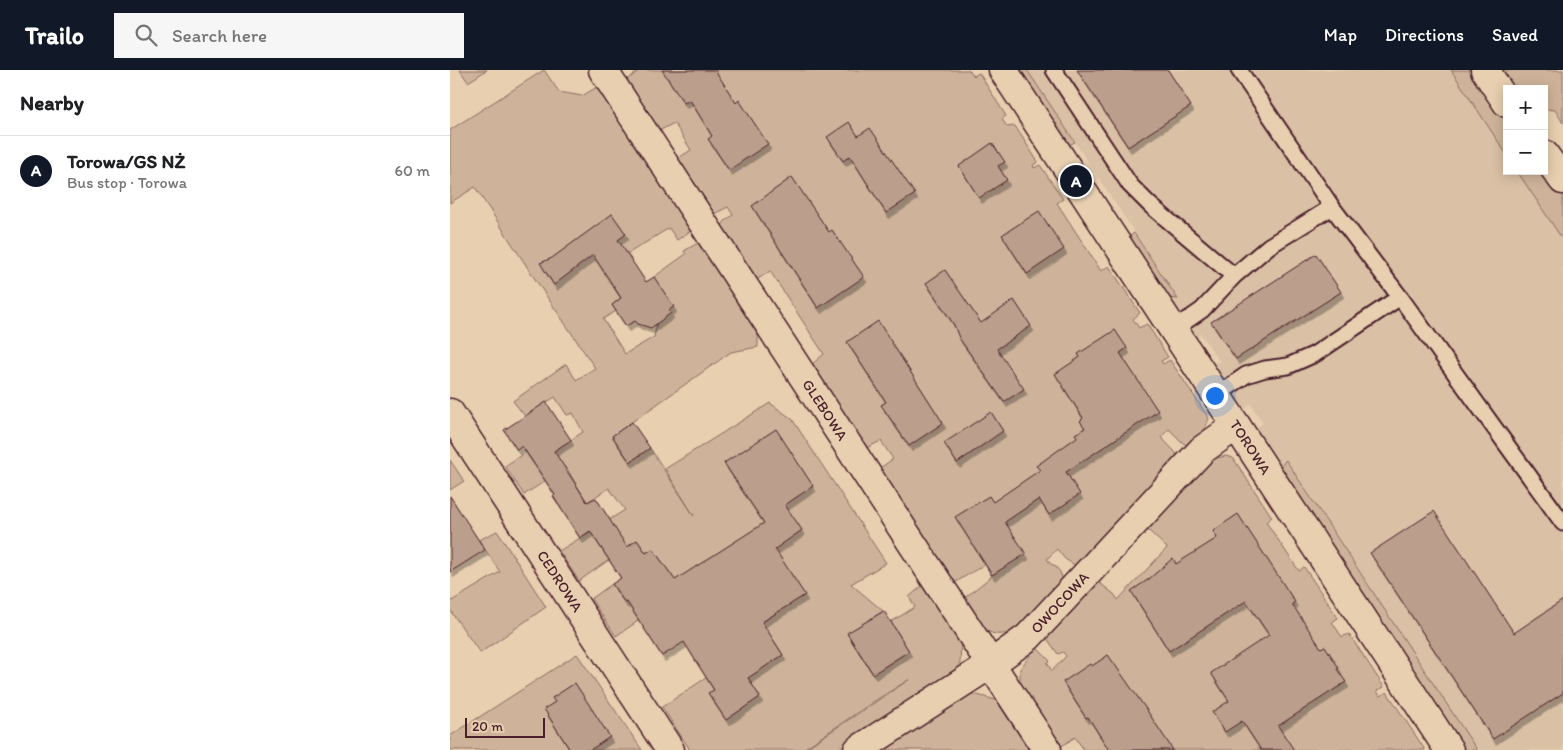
<!DOCTYPE html>
<html lang="en">
<head>
<meta charset="utf-8">
<style>
	:root { --surface:#fff; --page:#f6f6f6; --text:#202124; --muted:#757577; --line:#e0e0e0; --accent:#111827 }
	body { margin:0; font-family:Itim,sans-serif; background:var(--page); color:var(--text) }
	.controls { position:absolute; right:15px; top:15px; display:grid; overflow:hidden; border-radius:0px; box-shadow:0 2px 12px #0003 }
	.controls button { width:45px; height:45px; display:grid; place-items:center; padding:0; border:0; border-bottom:1px solid var(--line); background:var(--surface); color:var(--text); font:25px sans-serif }
	.scale { position:absolute; left:15px; bottom:12px; width:80px; box-sizing:border-box; padding-left:5px; border:2px solid #4a1f2b; border-top:0; font-size:14px; line-height:18px; white-space:nowrap; color:#4a1f2b; -webkit-text-stroke:4px #e7cfb0; paint-order:stroke }
	.you { position:absolute; left:764px; top:325px; width:18px; height:18px; margin:-12px; border:4px solid #fff; border-radius:50%; background:#1a73e8; box-shadow:0 0 0 8px #1a73e833 }
	.badge { display:grid; place-items:center; width:32px; height:32px; border-radius:50%; background:var(--accent); color:#fff; font-size:16px; font-weight:700 }
	.pin { position:absolute; translate:-50% -50%; border:2px solid #fff; box-shadow:0 1px 5px #0006 }
	.list { margin:0; padding:0; list-style:none }
	h2 { display:flex; justify-content:space-between; align-items:center; height:65px; margin:0; padding:0 20px; font-size:21px }
	h2 small { font-size:16px; font-weight:400; color:var(--muted) }
	.list li { display:grid; grid-template-columns:32px 1fr auto; gap:15px; align-items:center; box-sizing:border-box; height:70px; padding:0 20px; border-top:1px solid var(--line) }
	.list b { display:block; font-size:19px; white-space:nowrap }
	.list p { margin:0; font-size:16px; white-space:nowrap; color:var(--muted) }
	.list em { font-size:16px; font-style:normal; color:var(--muted) }
	.icon { flex:none; width:28px; height:28px; fill:none; stroke:currentColor; stroke-width:2; stroke-linecap:round; stroke-linejoin:round }
	.map { position:relative; flex:none; width:1113px; height:680px; overflow:hidden }
	header { display:flex; align-items:center; gap:30px; box-sizing:border-box; height:70px; padding:0 25px; background:var(--accent); color:#fff }
	header strong { font-size:24px }
	nav { display:flex; gap:28px; margin-inline-start:auto; font-size:18px }
	.search { width:350px; height:45px; background:var(--page); display:flex; align-items:center; gap:12px; box-sizing:border-box; padding:0 18px; border-radius:0px; color:var(--muted); font-size:19px }
	main { display:flex }
	aside { flex:1; background:var(--surface) }
	.map>svg:first-child { display:block }
</style>
</head>
<body>
<header>
<strong>Trailo</strong>
<div class="search"><svg class="icon" aria-label="search" viewBox="0 0 24 24"><circle cx="10" cy="10" r="6"/><path d="M15 15l6 6"/></svg>Search here</div>
<nav><a>Map</a><a>Directions</a><a>Saved</a></nav>
</header>
<main>
<aside>
<h2>Nearby<small></small></h2>
<ul class="list">
<li><span class="badge">A</span><div><b>Torowa/GS NŻ</b><p>Bus stop · Torowa</p></div><em>60 m</em></li>
</ul>
</aside>
<div class="map">
<svg width="1113" height="680" viewBox="0 0 1113 680">
	<defs>
		<filter id="shadow"><feDropShadow dx="3" dy="5.5" stdDeviation="0" flood-color="#0004"/></filter>
	</defs>
	<rect width="100%" height="100%" fill="#e7cfb0"/>
	<filter id="ink" filterUnits="userSpaceOnUse"><feTurbulence type="fractalNoise" baseFrequency=".02" numOctaves="2"/><feDisplacementMap in="SourceGraphic" scale="10" xChannelSelector="R" yChannelSelector="G"/><feConvolveMatrix kernelMatrix="1 2 1 2 8 2 1 2 1" color-interpolation-filters="sRGB"/></filter>
	<g filter="url(#ink)">
		<path fill="#dac0a5" d="M 577,0 L 1001,0 L 1057,85 L 1057,101 L 1067,101 L 1113,170 L 1113,680 L 1027,680 L 837,390 L 829,398 L 804,359 L 813,353 L 800,333 L 795,340 L 796,347 L 761,293 L 770,292 L 750,263 L 747,270 L 715,225 L 728,228 Z"/>
		<path fill="#ceb39a" stroke="#8c6962" fill-rule="evenodd" d="M 10,0 L 37,0 L 18,12 Z
			M 94,0 L 109,22 L 132,26 L 147,17 L 242,160 L 227,170 L 219,158 L 166,191 L 174,203 L 160,212 L 171,228 L 162,235 L 166,241 L 153,249 L 175,284 L 204,267 L 208,247 L 223,237 L 204,207 L 236,184 L 234,181 L 248,173 L 302,254 L 308,266 L 308,277 L 281,282 L 162,366 L 180,392 L 200,378 L 244,446 L 215,399 L 320,333 L 342,349 L 436,493 L 401,514 L 433,541 L 397,564 L 423,604 L 459,581 L 441,552 L 465,537 L 459,527 L 472,516 L 511,573 L 510,593 L 500,605 L 386,680 L 353,680 L 460,609 L 423,632 L 352,680 L 238,680 L 239,678 L 212,637 L 304,576 L 267,519 L 284,507 L 314,551 L 354,525 L 340,503 L 334,506 L 319,483 L 311,489 L 295,466 L 254,492 L 261,502 L 166,566 L 141,529 L 162,514 L 175,533 L 220,503 L 203,479 L 196,483 L 187,470 L 129,511 L 109,481 L 175,440 L 159,418 L 137,432 L 116,397 L 74,425 L 55,396 L 76,382 L 84,394 L 133,362 L 123,343 L 117,345 L 105,327 L 75,346 L 63,331 L 116,294 L 126,310 L 145,298 L 87,212 L 25,117 L 0,133 L 0,60 ZM 321,566 L 333,585 L 317,595 L 305,576 Z
			M 190,0 L 519,0 L 524,6 L 529,3 L 556,46 L 552,49 L 557,57 L 565,56 L 588,92 L 583,95 L 584,98 L 590,95 L 613,129 L 607,133 L 651,201 L 659,196 L 690,243 L 683,249 L 689,258 L 697,254 L 718,287 L 711,291 L 713,294 L 720,290 L 759,348 L 754,361 L 742,375 L 734,374 L 719,359 L 711,367 L 726,383 L 727,391 L 628,497 L 615,489 L 607,479 L 597,489 L 602,495 L 604,495 L 610,502 L 614,512 C 597,531 562,582 533,558 C 526,553 518,537 513,529 L 542,506 L 535,494 L 503,514 L 427,400 L 443,389 L 431,371 L 414,379 L 360,296 L 374,284 L 320,201 L 305,211 L 270,158 L 276,150 L 283,145 L 278,137 L 262,145 L 226,92 L 230,87 L 241,80 L 224,53 L 207,62 L 174,12 Z
			M 567,0 L 577,0 L 625,72 L 617,76 Z
			M 1001,0 L 1026,0 L 1057,52 L 1057,85 Z
			M 1051,0 L 1113,0 L 1113,53 L 1105,40 L 1094,39 L 1094,19 L 1064,19 Z
			M 1094,99 L 1113,124 L 1113,170 L 1067,101 L 1094,101 Z
			M 684,163 L 728,229 L 719,228 L 677,168 Z
			M 776,386 L 783,388 L 822,447 L 816,452 L 849,501 L 854,497 L 888,548 L 882,552 L 892,567 L 899,564 L 934,617 L 927,621 L 930,626 L 937,622 L 975,680 L 634,680 L 625,667 L 609,678 L 570,613 L 570,599 L 586,577 L 600,591 L 597,593 L 602,601 L 616,586 L 613,582 L 608,584 L 596,567 L 647,511 L 664,524 L 668,530 L 717,478 L 696,458 L 762,389 Z
			M 0,390 L 14,411 L 0,420 Z
			M 836,390 L 1027,680 L 1015,680 L 829,398 Z
			M 47,461 L 96,537 L 30,583 L 0,540 L 0,532 L 50,502 L 29,470 Z
			M 127,584 L 192,680 L 0,680 L 0,666 Z
			M 520,623 L 546,630 L 579,680 L 434,680 Z"/>
		<path fill="#bb9e8b" stroke="#4a1f2b" filter="url(#shadow)" d="M 212,0 L 265,0 L 286,33 L 289,30 L 318,74 L 279,100 L 258,69 L 262,66 L 240,30 L 234,33 Z
			M 627,0 L 718,0 L 741,36 L 678,77 Z
			M 399,52 L 408,66 L 420,58 L 465,124 L 436,143 L 400,86 L 393,91 L 377,67 Z
			M 542,73 L 555,92 L 548,96 L 557,110 L 529,128 L 509,96 Z
			M 342,107 L 379,162 L 382,160 L 414,207 L 368,238 L 302,136 Z
			M 589,141 L 614,179 L 577,204 L 552,165 Z
			M 162,144 L 176,164 L 168,170 L 196,212 L 204,207 L 224,237 L 219,240 L 221,243 L 201,258 L 188,254 L 185,251 L 176,256 L 162,235 L 171,228 L 143,185 L 104,215 L 90,193 L 102,188 Z
			M 866,184 L 891,222 L 786,289 L 761,252 Z
			M 495,200 L 531,253 L 564,230 L 581,256 L 547,279 L 574,319 L 554,332 L 509,268 L 504,255 L 476,213 Z
			M 428,251 L 493,353 L 459,376 L 431,335 L 436,332 L 397,272 Z
			M 665,260 L 677,278 L 670,283 L 708,341 L 616,402 L 630,424 L 599,445 L 589,429 L 555,452 L 576,484 L 542,505 L 505,447 L 539,426 L 543,432 L 590,400 L 586,396 L 627,367 L 625,364 L 635,358 L 630,351 L 633,348 L 605,304 L 630,287 L 628,284 Z
			M 96,332 L 121,370 L 104,381 L 137,432 L 146,428 L 177,477 L 187,470 L 196,483 L 203,479 L 225,510 L 314,453 L 274,393 L 326,359 L 363,416 L 335,435 L 352,460 L 325,479 L 355,525 L 312,552 L 333,585 L 298,608 L 310,627 L 276,650 L 258,623 L 264,620 L 234,572 L 212,586 L 177,532 L 175,533 L 162,514 L 171,508 L 140,461 L 130,468 L 103,426 L 105,425 L 72,376 L 67,380 L 54,360 Z
			M 541,342 L 553,361 L 507,393 L 494,373 Z
			M 182,352 L 200,378 L 180,392 L 162,366 Z
			M 0,426 L 35,480 L 0,502 Z
			M 984,441 L 1064,563 L 1113,530 L 1113,623 L 1043,669 L 920,483 Z
			M 788,444 L 845,532 L 842,534 L 871,578 L 875,576 L 889,598 L 887,599 L 896,612 L 828,656 L 844,680 L 811,680 L 792,651 L 775,662 L 762,642 L 779,631 L 761,603 L 819,565 L 796,531 L 719,581 L 681,521 L 699,509 L 723,488 L 726,494 L 767,468 L 763,461 Z
			M 434,541 L 459,581 L 423,604 L 397,563 Z
			M 658,585 L 696,639 L 723,680 L 659,680 L 638,647 L 636,648 L 613,612 L 640,594 L 642,596 Z
			M 125,613 L 160,667 L 140,680 L 120,680 L 94,639 L 105,632 L 102,628 Z"/>
		<g fill="none" stroke-linecap="round" stroke-linejoin="round">
			<g stroke="#4a1f2b" stroke-width="19">
				<path id="lane" d="M 604,0 L 680,115 L 700,135 L 784,206
					M 789,0 L 882,137 L 950,227 L 1113,453
					M 723,260 L 752,240 L 784,206 L 819,176 L 882,137
					M 767,325 L 796,305 L 815,299 L 838,296 L 865,284 L 950,227"/>
			</g>
			<g stroke="#4a1f2b" stroke-width="31">
				<g id="street">
					<path id="s1" d="M 153,0 L 597,680"/>
					<path d="M 1035,0 L 1057,33"/>
					<path d="M 1094,84 L 1113,110"/>
					<path id="s2" d="M 0,343 L 220,680"/>
					<path id="s3" d="M 408,680 L 541,594 L 578,567 L 752,380 L 773,365 L 787,357"/>
				</g>
			</g>
			<g stroke="#4a1f2b" stroke-width="31">
				<g id="secondary">
					<path id="s4" d="M 553,0 L 999,680"/>
				</g>
			</g>
			<use href="#lane" stroke="#e7cfb0" stroke-width="15"/>
			<use href="#street" stroke="#e7cfb0" stroke-width="28"/>
			<use href="#secondary" stroke="#e7cfb0" stroke-width="28"/>
		</g>
	</g>
	<g text-anchor="middle" stroke-width="5" stroke-linejoin="round" paint-order="stroke">
		<g font-size="15" fill="#4a1f2b" stroke="#e7cfb0">
			<text dy="5" stroke="none"><textPath href="#s1" startOffset="406">GLEBOWA</textPath></text>
			<text dy="5" stroke="none"><textPath href="#s4" startOffset="451">TOROWA</textPath></text>
			<text dy="5" stroke="none"><textPath href="#s2" startOffset="201">CEDROWA</textPath></text>
			<text dy="5" stroke="none"><textPath href="#s3" startOffset="251">OWOCOWA</textPath></text>
		</g>
	</g>
</svg>
<div class="controls">
<button>+</button>
<button>−</button>
</div>
<div class="scale">20 m</div>
<div class="you"></div>
<div class="pin badge" style="left:626px;top:111px">A</div>
</div>
</main>
</body>
</html>
